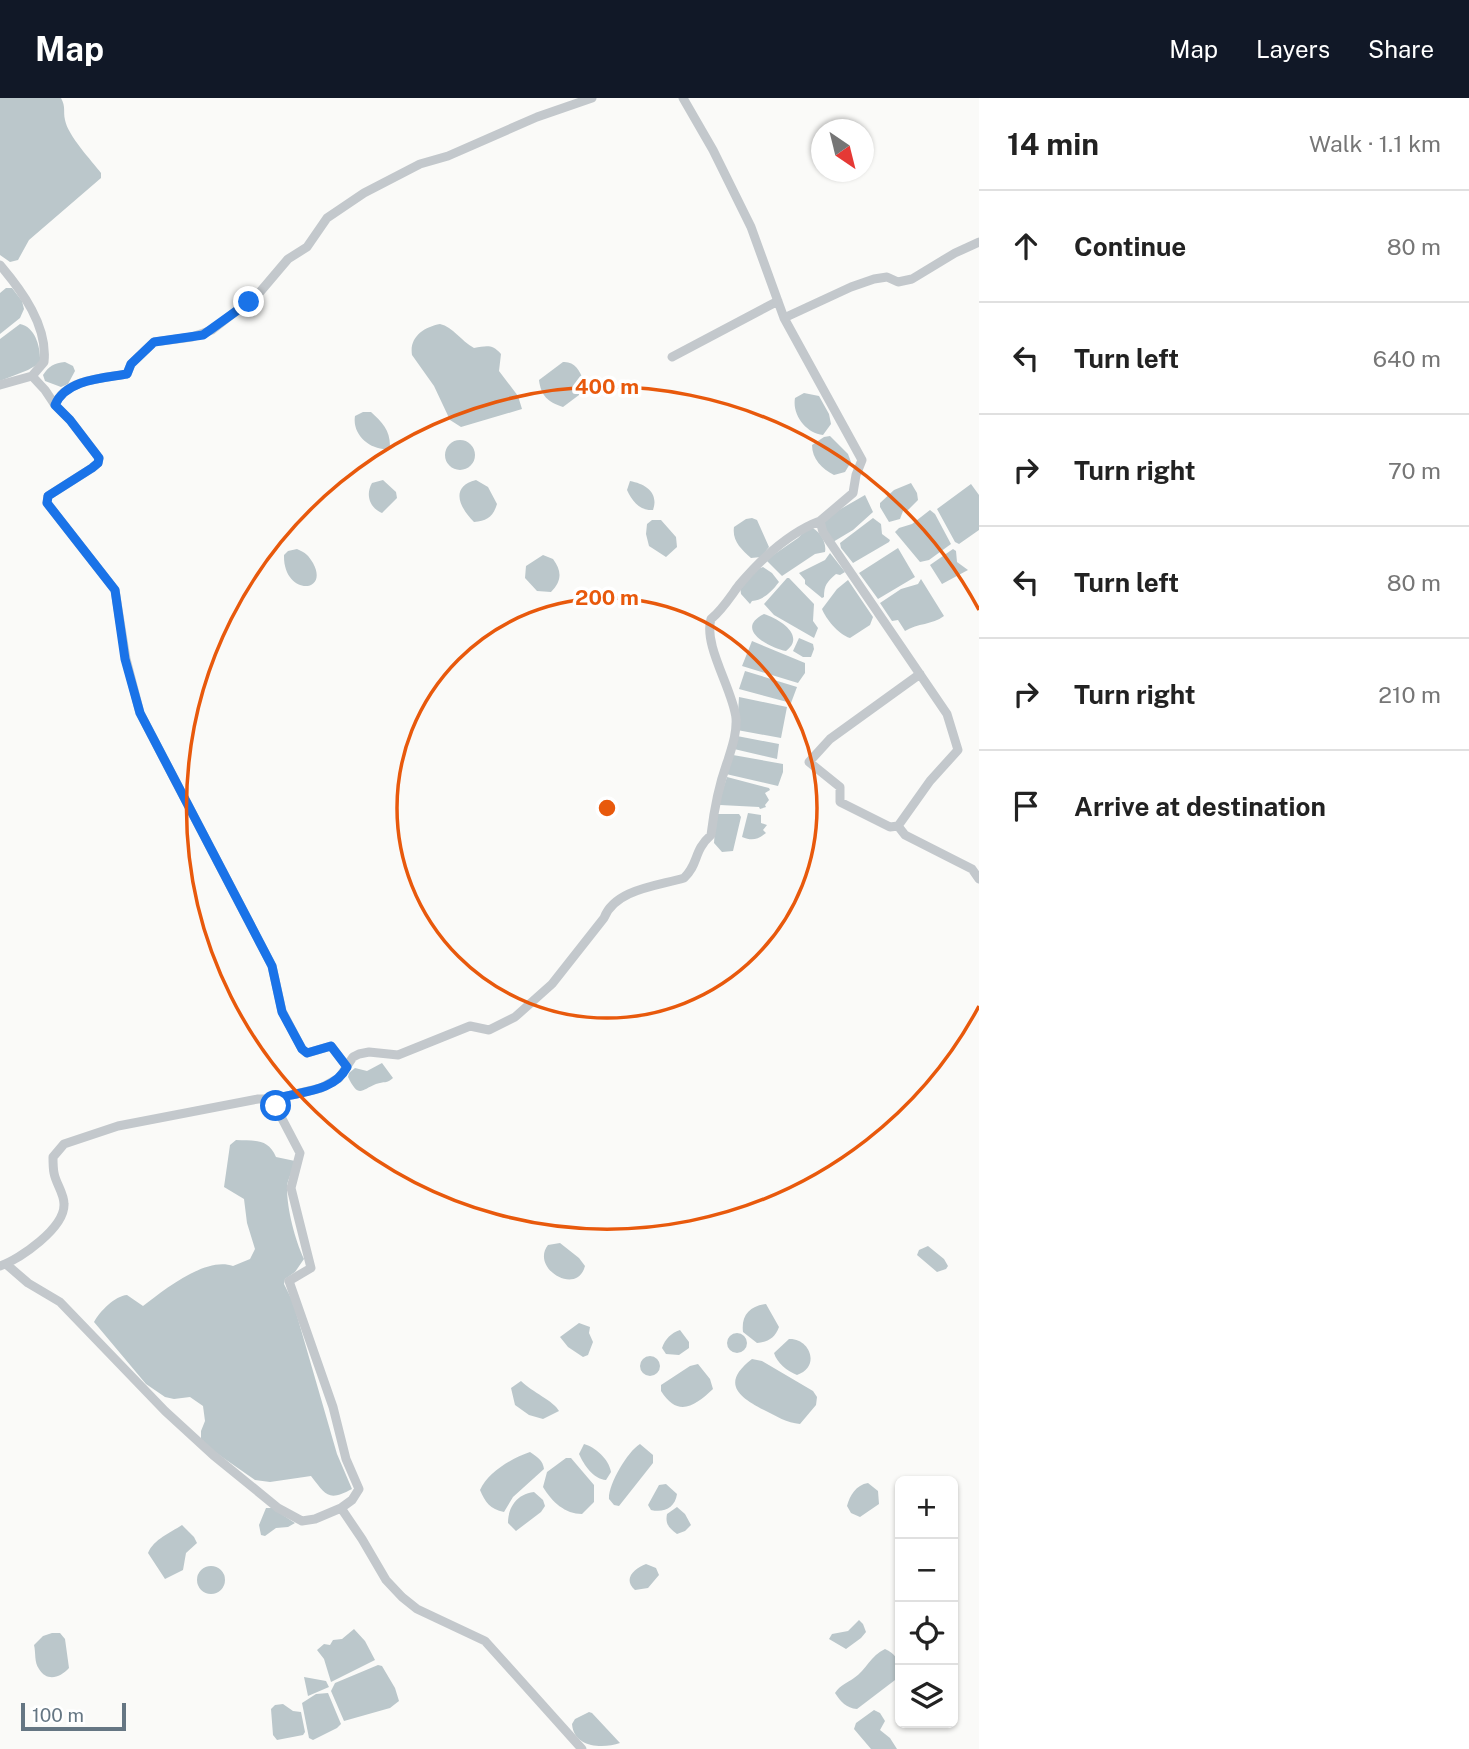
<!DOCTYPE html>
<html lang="en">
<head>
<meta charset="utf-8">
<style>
	:root { --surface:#fff; --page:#f2f2f2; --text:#222; --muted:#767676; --line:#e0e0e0; --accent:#111827 }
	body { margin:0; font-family:"Public Sans",sans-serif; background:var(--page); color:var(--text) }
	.controls { position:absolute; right:21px; bottom:21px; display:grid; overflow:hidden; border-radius:10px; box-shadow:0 2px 5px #0004 }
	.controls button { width:63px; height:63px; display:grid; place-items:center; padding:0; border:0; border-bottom:2px solid var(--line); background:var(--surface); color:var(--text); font:35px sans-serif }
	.compass { position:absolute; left:811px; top:21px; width:63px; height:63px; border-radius:50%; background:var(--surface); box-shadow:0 2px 5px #0004; rotate:145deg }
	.scale { position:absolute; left:21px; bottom:18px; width:105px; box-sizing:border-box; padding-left:7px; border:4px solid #657683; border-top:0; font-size:19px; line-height:24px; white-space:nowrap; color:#657683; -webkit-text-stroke:5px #fff; paint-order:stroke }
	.stop { position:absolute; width:21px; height:21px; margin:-16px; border:5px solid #1a73e8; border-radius:50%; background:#fff }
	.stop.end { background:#1a73e8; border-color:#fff; box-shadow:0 2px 7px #0008 }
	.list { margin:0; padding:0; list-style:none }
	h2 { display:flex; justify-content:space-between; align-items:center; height:91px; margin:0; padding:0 28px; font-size:30px }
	h2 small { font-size:23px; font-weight:400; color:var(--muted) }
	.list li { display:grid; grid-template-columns:46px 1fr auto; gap:21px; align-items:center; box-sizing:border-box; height:112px; padding:0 28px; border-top:2px solid var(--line) }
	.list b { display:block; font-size:26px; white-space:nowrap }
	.list em { font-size:23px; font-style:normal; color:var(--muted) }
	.icon { flex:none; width:38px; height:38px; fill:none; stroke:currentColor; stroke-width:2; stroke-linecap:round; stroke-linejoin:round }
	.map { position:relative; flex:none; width:979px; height:1651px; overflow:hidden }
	header { display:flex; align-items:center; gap:42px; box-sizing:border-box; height:98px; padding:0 35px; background:var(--accent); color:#fff }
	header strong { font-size:33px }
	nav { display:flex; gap:38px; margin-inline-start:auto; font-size:24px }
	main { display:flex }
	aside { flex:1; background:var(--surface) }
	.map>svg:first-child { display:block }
</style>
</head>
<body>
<header>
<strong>Map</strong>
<nav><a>Map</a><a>Layers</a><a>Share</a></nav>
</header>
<main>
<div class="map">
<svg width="979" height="1651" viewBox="0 0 979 1651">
	<rect width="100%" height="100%" fill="#fafaf8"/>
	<path fill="#bbc7cb" d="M 0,0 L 61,0 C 66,9 63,13 65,22 C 68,38 92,63 101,75 L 101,80 L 29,142 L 18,162 L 10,164 L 0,157 Z
		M 6,190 L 12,190 L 22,203 L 24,211 L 20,220 L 0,236 L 0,195 Z
		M 20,226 C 36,229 41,251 40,265 L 28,272 L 0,283 L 0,241 Z
		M 440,226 C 453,229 461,243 474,250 C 487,248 492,246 501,256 L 499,273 L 518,298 L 522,311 L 461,329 L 450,322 L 434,288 L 412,257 C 409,239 424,229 440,226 Z
		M 65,264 L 73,268 L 75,273 L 68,286 L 61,289 L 45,283 L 43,277 C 49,268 54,265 65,264 Z
		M 563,264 C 574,263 580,272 583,282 L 579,297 L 563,309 C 548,304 541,298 539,282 Z
		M 804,295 L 819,298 L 829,316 L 831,326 L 823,337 C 806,335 792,317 795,300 Z
		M 363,314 L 371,314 C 382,324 390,332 390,348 L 386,351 C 369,351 352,336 355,318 Z
		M 830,338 L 848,356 L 851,364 L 845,374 L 834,377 C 822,371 812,361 812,347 L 824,339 Z
		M445 357a15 15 0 1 1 30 0a15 15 0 1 1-30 0Z
		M 383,382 L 396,394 L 397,400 L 382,415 C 370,410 365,397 372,385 Z
		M 476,382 L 488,389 L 497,406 C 493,419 487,423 474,424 C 460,410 449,389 476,382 Z
		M 630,383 C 646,386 659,395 653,412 C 640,413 632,403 627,392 Z
		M 911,385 L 917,395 L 918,402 L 908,412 L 903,413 L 900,421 L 889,424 L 880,409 L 880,405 L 894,392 Z
		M 971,386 L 979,397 L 979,432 L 959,446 L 955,444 L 937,411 Z
		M 865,397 L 873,414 L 853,432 L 833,444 L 823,426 L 832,416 Z
		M 930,412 L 935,416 L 951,446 L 929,462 L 920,464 L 895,434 L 899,430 L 912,426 Z
		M 752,420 L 757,422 L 769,449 L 761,459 L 751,460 C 741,451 732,443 734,429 L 746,421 Z
		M 873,420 L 881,426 L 882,436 L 890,442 L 889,444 L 853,465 L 841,450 L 840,445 Z
		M 652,422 L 661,422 L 676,439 L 677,449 L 666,459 L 649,448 L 646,436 L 647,426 Z
		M 809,429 C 819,431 827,444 825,454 L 815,456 L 782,478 L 766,462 L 798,440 Z
		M 898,450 L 915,479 L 878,501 L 859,475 Z
		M 297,451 C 306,455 308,457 313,465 C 330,496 283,498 284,457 L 288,453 Z
		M 953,451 L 956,453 L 957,464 L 968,472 L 942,486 L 930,467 Z
		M 830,455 L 845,474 L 840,477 L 836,476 C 827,484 824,487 824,499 L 822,500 L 805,486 L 805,482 L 799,475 L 825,462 Z
		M 543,457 L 553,461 C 562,473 562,483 551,494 L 537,493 L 525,480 L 526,468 Z
		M 763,469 L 772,475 L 779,484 C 772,493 764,502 752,503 L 750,506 L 741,496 L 740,488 L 758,471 Z
		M 787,480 L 789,480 L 814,506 L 813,523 L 818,530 L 814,540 L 774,517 L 764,506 Z
		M 921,481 L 944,518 C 932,527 918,525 905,533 L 898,522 L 892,523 L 880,505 L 901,491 L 918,486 Z
		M 848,482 L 873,519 L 870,527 L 850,540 C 838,536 826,521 822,511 L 837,491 Z
		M 764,516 C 780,521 806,538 786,553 C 768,549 734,531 764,516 Z
		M 799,540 L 813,546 L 814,551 L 811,559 L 803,559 L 793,553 Z
		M 752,543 L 805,565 L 805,575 L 798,585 L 742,568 Z
		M 745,573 L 797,589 L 791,605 L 739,591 Z
		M 739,599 L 787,609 L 781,640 L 737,632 Z
		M 737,638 L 779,646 L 777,661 L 734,651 Z
		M 733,657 L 783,666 L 783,674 L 778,688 L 726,676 Z
		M 727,679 L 769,690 L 770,692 L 765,695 L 769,702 L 765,707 L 766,709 L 760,711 L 759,709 L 720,707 L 719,703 Z
		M 748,715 L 761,717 L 761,725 L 767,727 L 763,732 L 766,735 C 757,742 752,743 742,739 Z
		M 716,716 L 739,716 L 741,719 L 733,753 L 722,754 L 714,745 Z
		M 382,965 L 393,980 C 387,986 384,983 376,986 C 361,992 359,1001 348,979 L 349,975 L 355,970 L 367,973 Z
		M 236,1042 C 255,1043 268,1040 276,1059 L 295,1063 C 294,1073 287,1080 287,1090 C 287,1111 295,1142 304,1161 L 295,1174 L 285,1181 L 284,1186 L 293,1204 L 337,1356 L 352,1391 C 328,1404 326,1397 311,1378 L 270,1384 L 255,1382 L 212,1352 L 201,1341 L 201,1333 L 205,1323 L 203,1308 L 190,1299 L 174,1301 L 165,1299 L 146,1286 L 94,1224 C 100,1213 115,1198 127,1197 L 143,1208 C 164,1192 206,1158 233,1168 L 250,1161 L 255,1151 L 247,1125 L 244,1101 L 224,1089 L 230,1047 Z
		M 560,1145 L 579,1160 L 585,1168 C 577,1199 530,1170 548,1147 Z
		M 928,1148 L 944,1161 L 948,1168 L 946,1171 L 937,1174 L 917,1157 L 919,1152 Z
		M 766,1206 L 779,1229 C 775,1240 768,1244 757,1245 L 743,1234 C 741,1217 750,1208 766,1206 Z
		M 579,1225 L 590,1229 L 589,1235 L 593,1244 L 588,1257 L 583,1259 L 568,1249 L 560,1239 Z
		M 680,1232 L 689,1244 L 689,1250 L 679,1257 L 666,1256 L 662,1250 C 665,1241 671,1235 680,1232 Z
		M727 1245a10 10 0 1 1 20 0a10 10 0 1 1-20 0Z
		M 789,1241 C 810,1240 821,1269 797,1277 C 787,1273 777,1265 774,1255 Z
		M640 1268a10 10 0 1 1 20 0a10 10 0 1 1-20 0Z
		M 752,1261 L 762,1263 L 813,1293 L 817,1299 L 816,1307 L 800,1326 C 787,1325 776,1318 764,1312 C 736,1298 722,1284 752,1261 Z
		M 698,1266 L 710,1281 L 713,1291 C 695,1308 678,1320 661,1293 L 661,1287 L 690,1268 Z
		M 521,1283 C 532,1294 554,1303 559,1313 L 543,1321 L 529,1317 L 515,1307 L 511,1290 Z
		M 584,1346 C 595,1349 609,1361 611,1374 L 606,1382 C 593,1381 584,1367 579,1356 Z
		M 640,1346 L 653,1357 L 653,1365 L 619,1408 L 614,1407 L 609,1401 C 608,1387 627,1354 640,1346 Z
		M 530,1354 C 537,1359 543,1362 544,1371 L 513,1399 L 504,1414 C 490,1411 485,1404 480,1392 C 488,1374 512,1360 530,1354 Z
		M 566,1360 L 571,1360 L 594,1387 L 594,1404 L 582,1416 C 565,1416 552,1404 543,1389 L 547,1374 Z
		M 868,1385 L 878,1393 L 879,1406 L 860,1419 L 851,1415 L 847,1408 C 850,1397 856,1387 868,1385 Z
		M 666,1386 L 677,1396 C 675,1410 664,1415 651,1412 L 648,1407 L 659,1387 Z
		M 534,1394 L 543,1402 L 545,1408 L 541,1414 L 516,1433 L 508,1425 C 508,1409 517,1396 534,1394 Z
		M 677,1409 L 685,1416 L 691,1427 L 685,1433 L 677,1436 C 669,1430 665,1426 667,1416 Z
		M 266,1410 L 272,1410 L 295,1425 L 288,1429 L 276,1430 L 265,1438 L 261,1437 L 259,1427 Z
		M 182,1427 L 194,1439 L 197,1445 L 186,1455 L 183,1472 L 165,1481 L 148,1455 C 154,1441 170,1435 182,1427 Z
		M 646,1466 L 656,1470 L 659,1477 L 648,1490 L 635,1492 C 622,1481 635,1470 646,1466 Z
		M197 1482a14 14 0 1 1 28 0a14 14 0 1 1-28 0Z
		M 859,1522 L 863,1526 L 866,1534 L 861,1540 L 846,1551 L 829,1541 L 832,1536 L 848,1533 Z
		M 354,1531 L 365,1543 L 375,1562 L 331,1584 L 324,1561 L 317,1552 L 324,1546 L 330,1547 L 333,1542 L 342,1541 Z
		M 52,1535 L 60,1535 L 65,1541 L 69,1570 C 60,1580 47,1584 39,1571 C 34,1564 36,1555 34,1547 L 43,1538 Z
		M 885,1551 C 897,1556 902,1567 899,1579 L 857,1611 C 846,1610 841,1604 835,1595 C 841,1586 846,1586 854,1580 C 866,1572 871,1557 885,1551 Z
		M 378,1567 L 382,1568 L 395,1590 L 399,1603 L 390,1610 L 344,1623 L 331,1593 L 335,1585 Z
		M 304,1579 L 326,1583 L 329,1589 L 308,1598 Z
		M 328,1595 L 341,1626 L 337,1630 L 313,1642 L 309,1640 L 302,1605 L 316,1596 Z
		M 283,1606 L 293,1613 L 301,1614 L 305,1634 L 303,1637 L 277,1642 L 273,1637 L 271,1611 L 275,1607 Z
		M 874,1612 L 880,1615 L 885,1623 L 880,1632 L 890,1640 L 897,1651 L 871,1651 L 854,1631 L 856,1625 Z
		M 589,1614 L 592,1615 L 620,1645 C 603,1651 574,1650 572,1626 L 575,1621 Z"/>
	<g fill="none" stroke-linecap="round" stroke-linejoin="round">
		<path stroke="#c3c8cc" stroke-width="9" d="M 683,0 L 713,52 L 751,129 L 784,220 L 862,362 L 856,377 L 853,395 L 820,423 L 823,434 L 947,616 L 958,652 L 930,683 L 898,728 L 905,737 L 972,771 L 979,781
			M 0,167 C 22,193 48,228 44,264 L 32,278
			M 784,220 L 851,189 L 874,181 L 887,179 L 898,184 L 912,181 L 955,155 L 979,144
			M 672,259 L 778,203
			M 0,287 L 32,278 L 45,292 L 55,307
			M 898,728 L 890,729 L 840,704 L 840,689 L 809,664 L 830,641 L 920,576
			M 347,969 L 331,948 L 307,955 L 302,951 L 282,913 L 272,868 L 140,615 L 126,561 L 115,492 L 47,405 L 48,398 L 92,370 L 98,365 L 99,360 L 70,322 L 55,307 C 65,281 104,280 127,276 L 131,266 L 154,244 L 192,239 L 212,232 L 260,194 L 288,161 L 307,149 L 327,120 L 364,95 L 420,66 L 448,58 L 537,19 L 592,0
			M 6,1166 L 28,1185 L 60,1204 L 165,1313 L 213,1357 L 278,1410 L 302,1423 L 315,1421 L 341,1410 L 352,1402 L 359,1391 L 346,1361 L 333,1309 L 289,1183 L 311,1170 L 291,1090 L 300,1055 L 278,1013 L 275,1001
			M 0,1168 C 20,1161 65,1130 64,1106 C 64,1095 56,1086 54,1075 C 53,1070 53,1064 53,1059 L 64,1046 L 118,1028 L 258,1001 L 275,1001 L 321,990 L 339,980 L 353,959 L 359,956 L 369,954 L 398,957 L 470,928 L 489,932 L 515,919 L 552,886 L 604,820 C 615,791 658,788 684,780 C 699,766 693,753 711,737 C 714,712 719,686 728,662 C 732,649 737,635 736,620 C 733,592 703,547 711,521 C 723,511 730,499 739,487 C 761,461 788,435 820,423
			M 341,1410 L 362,1441 L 386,1482 L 402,1499 L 417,1511 L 485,1543 L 582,1651"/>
	</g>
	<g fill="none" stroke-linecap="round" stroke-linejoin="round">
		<path stroke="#1a73e8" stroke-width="9" d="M 249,204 L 203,237 L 154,244 L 131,266 L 127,276 C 104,280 66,281 55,307 L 70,322 L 99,360 L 98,365 L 92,370 L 48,398 L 47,405 L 115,492 L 125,561 L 140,615 L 272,868 L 282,914 L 302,951 L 307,955 L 331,948 L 347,969 C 333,995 300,993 275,1001 L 276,1008"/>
	</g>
	<g fill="none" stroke="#e8590c" stroke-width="3.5">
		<circle cx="607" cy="710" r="210"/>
		<path d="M979 908A421 421 0 1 1 979 512"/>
	</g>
	<circle cx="607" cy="710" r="10" fill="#e8590c" stroke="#fff" stroke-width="3.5"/>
	<g font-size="21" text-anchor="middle" font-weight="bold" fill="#e8590c" stroke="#fff" stroke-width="7" stroke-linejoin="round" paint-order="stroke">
		<text x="607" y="296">400 m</text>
		<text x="607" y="507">200 m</text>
	</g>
</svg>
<div class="controls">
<button>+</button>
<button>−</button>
<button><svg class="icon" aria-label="locate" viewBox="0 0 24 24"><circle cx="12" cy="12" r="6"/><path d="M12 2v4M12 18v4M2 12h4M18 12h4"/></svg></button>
<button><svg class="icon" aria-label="layers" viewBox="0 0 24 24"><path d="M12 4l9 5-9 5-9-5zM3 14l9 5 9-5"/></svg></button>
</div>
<svg class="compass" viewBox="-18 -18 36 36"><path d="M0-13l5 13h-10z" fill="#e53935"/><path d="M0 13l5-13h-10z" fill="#767676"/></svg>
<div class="scale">100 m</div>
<div class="stop" style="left:276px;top:1008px"></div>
<div class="stop end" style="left:249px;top:204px"></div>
</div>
<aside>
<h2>14 min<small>Walk · 1.1 km</small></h2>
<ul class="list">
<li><svg class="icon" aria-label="ahead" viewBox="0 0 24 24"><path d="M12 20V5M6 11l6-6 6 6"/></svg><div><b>Continue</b></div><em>80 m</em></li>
<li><svg class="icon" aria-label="left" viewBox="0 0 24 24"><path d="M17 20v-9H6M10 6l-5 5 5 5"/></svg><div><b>Turn left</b></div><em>640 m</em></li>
<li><svg class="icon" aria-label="right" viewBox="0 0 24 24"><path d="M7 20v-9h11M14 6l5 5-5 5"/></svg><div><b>Turn right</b></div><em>70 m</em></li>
<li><svg class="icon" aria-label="left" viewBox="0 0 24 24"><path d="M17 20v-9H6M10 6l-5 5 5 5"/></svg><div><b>Turn left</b></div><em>80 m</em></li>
<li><svg class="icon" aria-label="right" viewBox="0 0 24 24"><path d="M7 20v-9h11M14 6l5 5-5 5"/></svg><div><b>Turn right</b></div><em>210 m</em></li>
<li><svg class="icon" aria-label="arrive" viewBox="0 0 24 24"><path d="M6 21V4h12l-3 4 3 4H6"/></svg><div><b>Arrive at destination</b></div></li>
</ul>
</aside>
</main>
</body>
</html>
